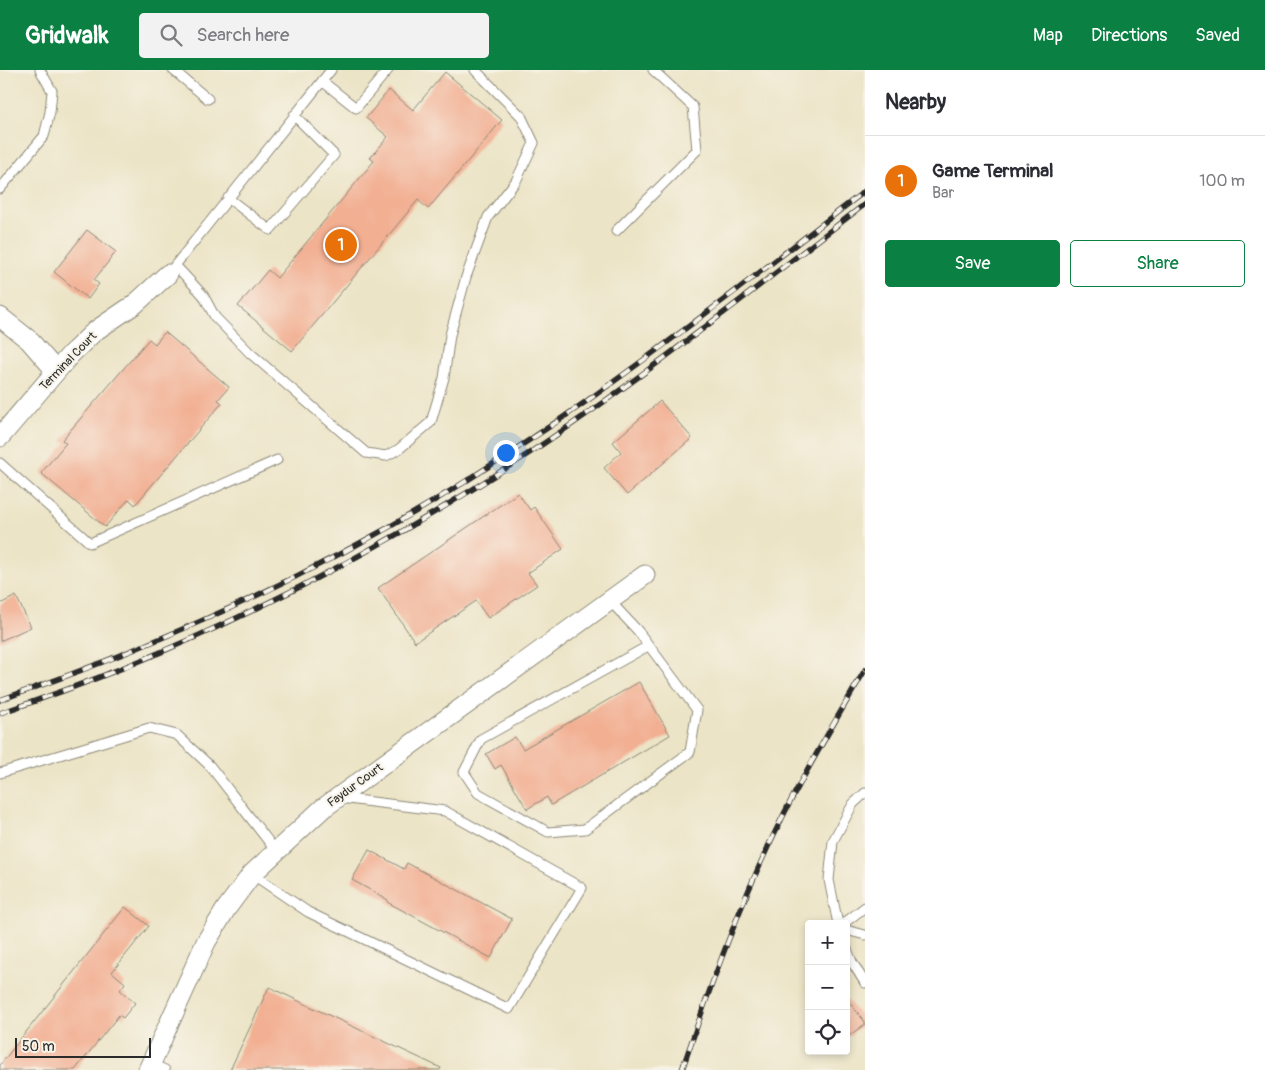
<!DOCTYPE html>
<html lang="en">
<head>
<meta charset="utf-8">
<style>
	:root { --surface:#fff; --page:#f2f2f3; --text:#2b2b33; --muted:#7c7c81; --line:#e1e1e2; --accent:#0b8043 }
	body { margin:0; font-family:Pangolin,sans-serif; background:var(--page); color:var(--text) }
	.controls { position:absolute; right:15px; bottom:15px; display:grid; overflow:hidden; border-radius:5px; box-shadow:0 2px 8px #0003 }
	.controls button { width:45px; height:45px; display:grid; place-items:center; padding:0; border:0; border-bottom:1px solid var(--line); background:var(--surface); color:var(--text); font:25px sans-serif }
	.scale { position:absolute; left:15px; bottom:12px; width:136px; box-sizing:border-box; padding-left:5px; border:2px solid #2b2b2b; border-top:0; font-size:14px; line-height:18px; white-space:nowrap; color:#2b2b2b; -webkit-text-stroke:4px #f7f3e8; paint-order:stroke }
	.you { position:absolute; left:505px; top:382px; width:18px; height:18px; margin:-12px; border:4px solid #fff; border-radius:50%; background:#1a73e8; box-shadow:0 0 0 8px #1a73e833 }
	.badge { display:grid; place-items:center; width:32px; height:32px; border-radius:50%; background:var(--accent); color:#fff; font-size:16px; font-weight:700 }
	.pin { position:absolute; translate:-50% -50%; border:2px solid #fff; box-shadow:0 1px 5px #0006 }
	.list { margin:0; padding:0; list-style:none }
	h2 { display:flex; justify-content:space-between; align-items:center; height:65px; margin:0; padding:0 20px; font-size:21px }
	h2 small { font-size:16px; font-weight:400; color:var(--muted) }
	.list li { display:grid; grid-template-columns:32px 1fr auto; gap:15px; align-items:center; box-sizing:border-box; height:90px; padding:0 20px; border-top:1px solid var(--line) }
	.list b { display:block; font-size:19px; white-space:nowrap }
	.list p { margin:0; font-size:16px; white-space:nowrap; color:var(--muted) }
	.list em { font-size:16px; font-style:normal; color:var(--muted) }
	.actions { display:flex; gap:10px; padding:15px 20px }
	.actions a { flex:1; padding:11px 0; border:1px solid var(--accent); border-radius:5px; text-align:center; font-size:18px; color:var(--accent) }
	.actions .main { background:var(--accent); color:#fff }
	.icon { flex:none; width:28px; height:28px; fill:none; stroke:currentColor; stroke-width:2; stroke-linecap:round; stroke-linejoin:round }
	.map { position:relative; flex:none; width:865px; height:1000px; overflow:hidden }
	header { display:flex; align-items:center; gap:30px; box-sizing:border-box; height:70px; padding:0 25px; background:var(--accent); color:#fff }
	header strong { font-size:24px }
	nav { display:flex; gap:28px; margin-inline-start:auto; font-size:18px }
	.search { width:350px; height:45px; background:var(--page); display:flex; align-items:center; gap:12px; box-sizing:border-box; padding:0 18px; border-radius:5px; color:var(--muted); font-size:19px }
	main { display:flex }
	aside { flex:1; background:var(--surface) }
	.map>svg:first-child { display:block }
</style>
</head>
<body>
<header>
<strong>Gridwalk</strong>
<div class="search"><svg class="icon" aria-label="search" viewBox="0 0 24 24"><circle cx="10" cy="10" r="6"/><path d="M15 15l6 6"/></svg>Search here</div>
<nav><a>Map</a><a>Directions</a><a>Saved</a></nav>
</header>
<main>
<div class="map">
<svg width="865" height="1000" viewBox="0 0 865 1000">
	<rect width="100%" height="100%" fill="#f7f3e8"/>
	<filter id="ink" filterUnits="userSpaceOnUse"><feTurbulence type="fractalNoise" baseFrequency=".02" numOctaves="2"/><feDisplacementMap in="SourceGraphic" scale="10" xChannelSelector="R" yChannelSelector="G"/><feConvolveMatrix kernelMatrix="1 2 1 2 8 2 1 2 1" color-interpolation-filters="sRGB"/></filter>
	<filter id="wash" filterUnits="userSpaceOnUse"><feTurbulence type="fractalNoise" baseFrequency=".0096" numOctaves="4" result="noise"/><feDisplacementMap in="SourceGraphic" scale="20" xChannelSelector="R" yChannelSelector="G"/><feGaussianBlur stdDeviation="1.12" result="paint"/><feColorMatrix in="noise" values="0 0 0 0 0 0 0 0 0 0 0 0 0 0 0 0 0 1.4 0 .05"/><feComposite in="paint" operator="in"/></filter>
	<g filter="url(#wash)">
		<rect width="100%" height="100%" fill="#ece4c6"/>
		<g id="blocks">
			<path fill="#f2af92" d="M 445,2 L 502,50 L 428,139 L 418,130 L 292,281 L 238,236 L 268,200 L 277,208 L 374,91 L 370,88 L 388,67 L 366,48 L 389,20 L 413,40 Z
				M 87,160 L 116,182 L 94,210 L 99,214 L 88,229 L 54,202 Z
				M 165,262 L 229,317 L 218,330 L 222,333 L 135,435 L 129,429 L 105,457 L 41,403 L 66,373 L 62,370 L 149,269 L 155,274 Z
				M 660,331 L 692,368 L 627,425 L 604,398 L 621,382 L 613,372 Z
				M 518,423 L 530,440 L 534,437 L 563,479 L 528,503 L 537,515 L 488,548 L 476,531 L 415,572 L 378,518 Z
				M 16,526 L 31,557 L 0,571 L 0,534 Z
				M 639,612 L 670,665 L 551,735 L 547,727 L 527,739 L 501,695 L 495,699 L 486,684 L 515,667 L 523,679 Z
				M 369,780 L 404,799 L 407,793 L 512,849 L 491,888 L 387,832 L 388,830 L 352,810 Z
				M 125,837 L 149,856 L 112,902 L 125,913 L 120,920 L 135,933 L 123,948 L 119,945 L 75,1000 L 0,1000 L 0,995 Z
				M 269,917 L 441,998 L 440,1000 L 230,1000 Z
				M 846,928 L 865,952 L 865,954 L 846,968 Z"/>
		</g>
	</g>
	<g filter="url(#ink)">
		<use href="#blocks" fill-opacity="0" stroke="#8c8878" stroke-width="1"/>
		<g fill="none" stroke-linecap="round" stroke-linejoin="round">
			<g stroke="#8c8878" stroke-width="11">
				<path id="service" d="M 173,0 L 208,29
					M 322,11 L 356,38 L 388,0
					M 0,119 L 44,66 L 50,42 L 52,21 L 40,0
					M 228,128 L 270,160 L 334,85 L 294,45
					M 616,161 L 697,80 L 693,37 L 653,0
					M 175,195 L 203,225 L 215,247 L 250,283 L 366,383 L 386,386 L 399,379 L 431,352 L 444,308 L 450,265 L 466,207 L 488,147 L 516,111 L 534,73 L 521,46 L 475,0
					M 173,198 L 331,0
					M 0,393 L 90,473 L 277,390
					M 610,531 L 638,561 L 697,640 L 690,682 L 585,759 L 548,762 L 478,723 L 464,702 L 481,669 L 648,576
					M 0,703 L 149,658 L 177,665 L 210,696 L 276,781
					M 252,804 L 308,842 L 509,939 L 582,818 L 445,741 L 340,728
					M 838,854 L 829,810 L 833,771 L 853,734 L 865,723
					M 843,854 L 865,837
					M 846,860 L 865,865
					M 846,877 L 852,892 L 865,913
					M 151,994 L 165,1000"/>
			</g>
			<g stroke="#8c8878" stroke-width="21">
				<path id="minor" d="M 0,247 L 29,270 L 56,301
					M 0,367 L 70,285 L 95,261 L 135,234 L 168,204
					M 148,1000 L 206,872 L 226,839 L 252,804 L 322,739 L 645,505"/>
			</g>
			<use href="#service" stroke="#fff" stroke-width="9"/>
			<use href="#minor" stroke="#fff" stroke-width="19"/>
			<g stroke="#2b2b2b" stroke-width="5.5">
				<path id="rail" d="M 0,630 C 161,574 318,504 463,413 C 510,383 557,353 602,320 C 692,256 778,188 865,121
					M 0,643 C 181,583 355,496 514,393 C 636,314 750,222 865,134
					M 682,1000 C 711,914 742,827 783,746 C 808,696 837,648 865,600"/>
			</g>
			<use href="#rail" stroke="#f7f3e8" stroke-width="4" stroke-dasharray="11" stroke-linecap="butt"/>
		</g>
	</g>
	<g text-anchor="middle" stroke-width="4" stroke-linejoin="round" paint-order="stroke">
		<g font-size="12" fill="#2b2b2b" stroke="#f7f3e8">
			<text transform="translate(68 291) rotate(-46)" y="4">Terminal Court</text>
			<text transform="translate(355 715) rotate(-36)" y="4">Faydur Court</text>
		</g>
	</g>
</svg>
<div class="controls">
<button>+</button>
<button>−</button>
<button><svg class="icon" aria-label="locate" viewBox="0 0 24 24"><circle cx="12" cy="12" r="6"/><path d="M12 2v4M12 18v4M2 12h4M18 12h4"/></svg></button>
</div>
<div class="scale">50 m</div>
<div class="you"></div>
<div class="pin badge" style="left:341px;top:175px;background:#e8710a">1</div>
</div>
<aside>
<h2>Nearby<small></small></h2>
<ul class="list">
<li><span class="badge" style="background:#e8710a">1</span><div><b>Game Terminal</b><p>Bar</p></div><em>100 m</em></li>
</ul>
<div class="actions"><a class="main">Save</a><a>Share</a></div>
</aside>
</main>
</body>
</html>
